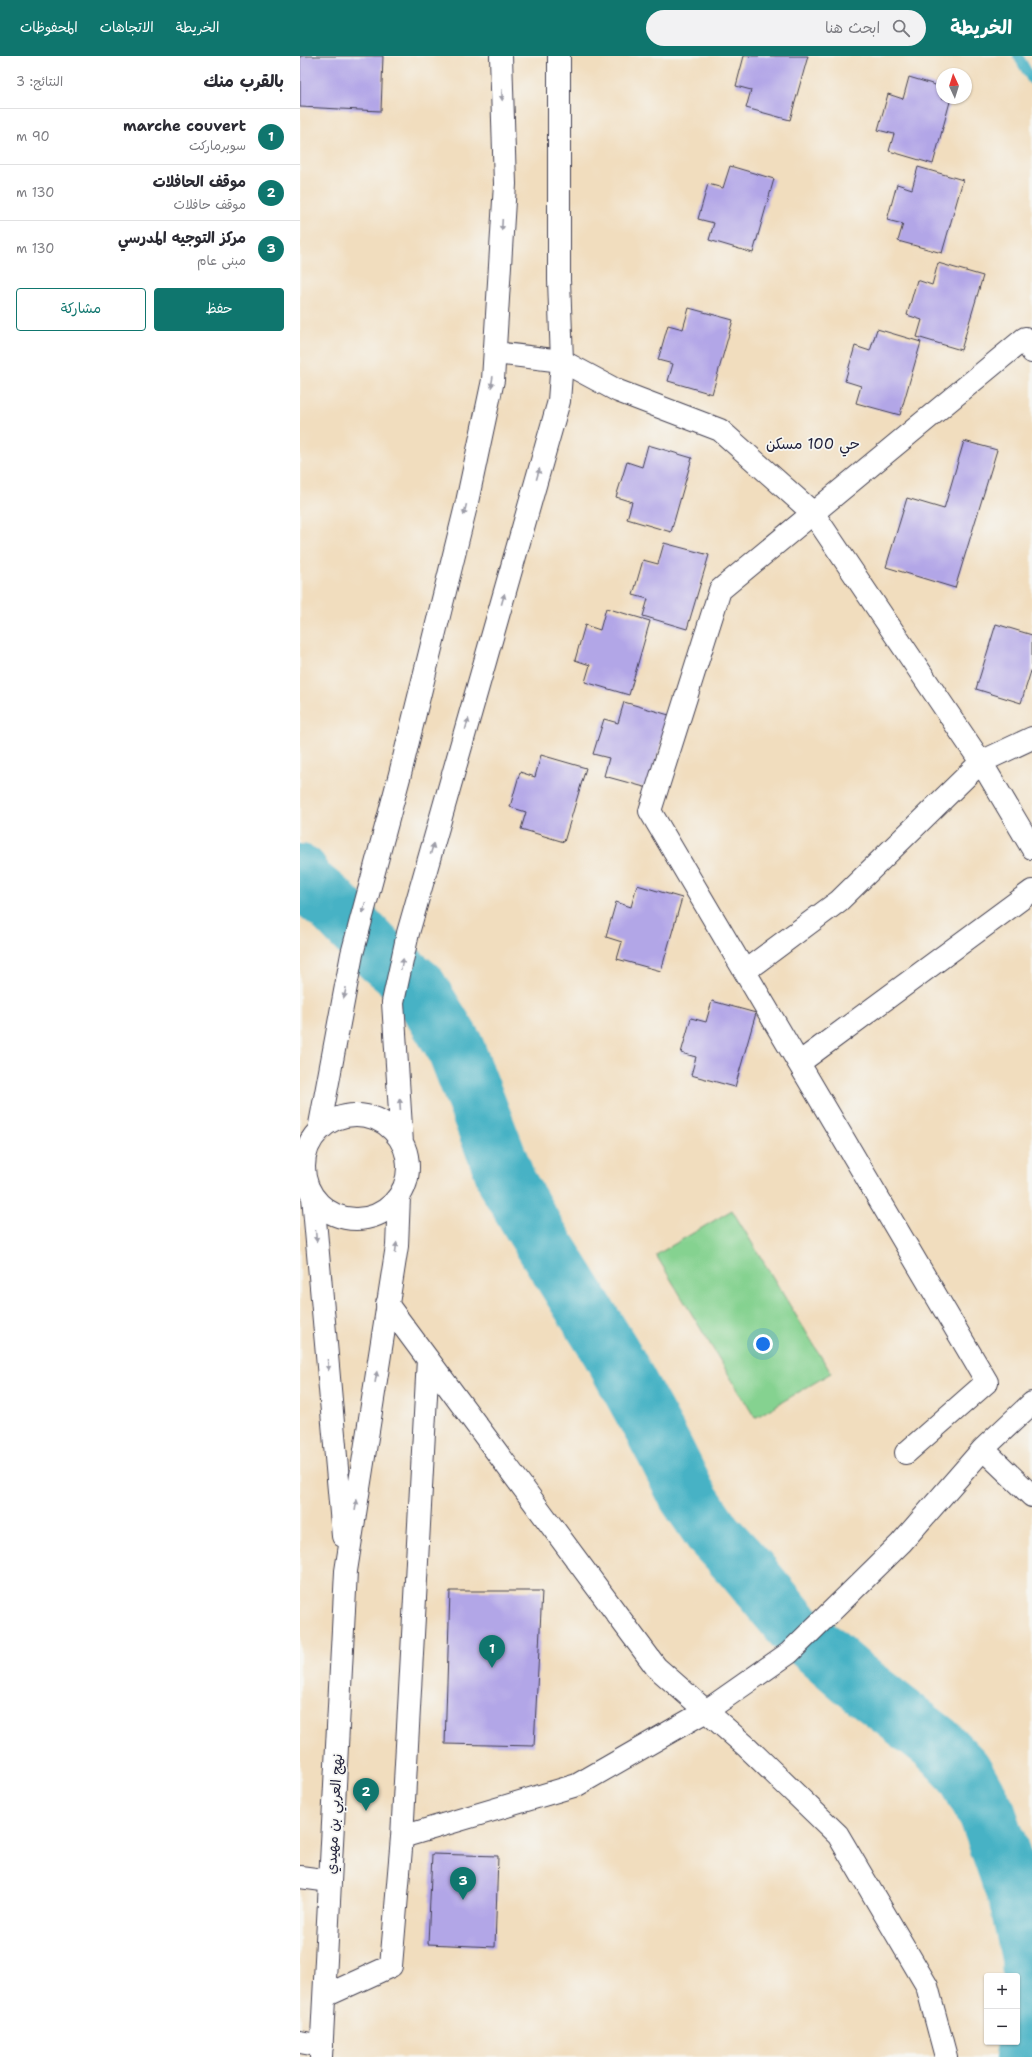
<!DOCTYPE html>
<html lang="ar">
<head>
<meta charset="utf-8">
<style>
	:root { --surface:#fff; --page:#f2f2f3; --text:#2b2b33; --muted:#7c7c81; --line:#e1e1e2; --accent:#0f766e }
	body { margin:0; font-family:"Shantell Sans","Playpen Sans Arabic",sans-serif; background:var(--page); color:var(--text); direction:rtl }
	.controls { position:absolute; right:12px; bottom:12px; display:grid; overflow:hidden; border-radius:4px; box-shadow:0 1px 3px #0004 }
	.controls button { width:36px; height:36px; display:grid; place-items:center; padding:0; border:0; border-bottom:1px solid var(--line); background:var(--surface); color:var(--text); font:20px sans-serif }
	.compass { position:absolute; left:636px; top:12px; width:36px; height:36px; border-radius:50%; background:var(--surface); box-shadow:0 1px 3px #0004; rotate:356deg }
	.you { position:absolute; left:463px; top:1288px; width:14px; height:14px; margin:-10px; border:3px solid #fff; border-radius:50%; background:#1a73e8; box-shadow:0 0 0 6px #1a73e833 }
	.badge { display:grid; place-items:center; width:26px; height:26px; border-radius:50%; background:var(--accent); color:#fff; font-size:13px; font-weight:700 }
	.pin { position:absolute; translate:-50% -33px; filter:drop-shadow(0 1px 2px #0008) }
	.pin::after { content:''; position:absolute; top:21px; width:14px; height:12px; background:inherit; clip-path:polygon(0 0,100% 0,50% 100%) }
	.list { margin:0; padding:0; list-style:none }
	h2 { display:flex; justify-content:space-between; align-items:center; height:52px; margin:0; padding:0 16px; font-size:17px }
	h2 small { font-size:13px; font-weight:400; color:var(--muted) }
	.list li { display:grid; grid-template-columns:26px 1fr auto; gap:12px; align-items:center; box-sizing:border-box; height:56px; padding:0 16px; border-top:1px solid var(--line) }
	.list b { display:block; font-size:15px; white-space:nowrap }
	.list p { margin:0; font-size:13px; white-space:nowrap; color:var(--muted) }
	.list em { font-size:13px; font-style:normal; color:var(--muted) }
	.actions { display:flex; gap:8px; padding:12px 16px }
	.actions a { flex:1; padding:9px 0; border:1px solid var(--accent); border-radius:4px; text-align:center; font-size:14px; color:var(--accent) }
	.actions .main { background:var(--accent); color:#fff }
	.icon { flex:none; width:22px; height:22px; fill:none; stroke:currentColor; stroke-width:2; stroke-linecap:round; stroke-linejoin:round }
	.map { position:relative; flex:none; width:732px; height:2001px; overflow:hidden; direction:ltr }
	header { display:flex; align-items:center; gap:24px; box-sizing:border-box; height:56px; padding:0 20px; background:var(--accent); color:#fff }
	header strong { font-size:19px }
	nav { display:flex; gap:22px; margin-inline-start:auto; font-size:14px }
	.search { width:280px; height:36px; background:var(--page); display:flex; align-items:center; gap:10px; box-sizing:border-box; padding:0 14px; border-radius:22px; color:var(--muted); font-size:15px }
	main { display:flex }
	aside { flex:1; background:var(--surface) }
	.map>svg:first-child { display:block }
</style>
</head>
<body>
<header>
<strong>الخريطة</strong>
<div class="search"><svg class="icon" aria-label="search" viewBox="0 0 24 24"><circle cx="10" cy="10" r="6"/><path d="M15 15l6 6"/></svg>ابحث هنا</div>
<nav><a>الخريطة</a><a>الاتجاهات</a><a>المحفوظات</a></nav>
</header>
<main>
<div class="map">
<svg width="732" height="2001" viewBox="0 0 732 2001">
	<rect width="100%" height="100%" fill="#f6f6f2"/>
	<filter id="ink" filterUnits="userSpaceOnUse"><feTurbulence type="fractalNoise" baseFrequency=".025" numOctaves="2"/><feDisplacementMap in="SourceGraphic" scale="8" xChannelSelector="R" yChannelSelector="G"/><feConvolveMatrix kernelMatrix="1 2 1 2 8 2 1 2 1" color-interpolation-filters="sRGB"/></filter>
	<filter id="wash" filterUnits="userSpaceOnUse"><feTurbulence type="fractalNoise" baseFrequency=".012" numOctaves="4" result="noise"/><feDisplacementMap in="SourceGraphic" scale="16" xChannelSelector="R" yChannelSelector="G"/><feGaussianBlur stdDeviation="0.9" result="paint"/><feColorMatrix in="noise" values="0 0 0 0 0 0 0 0 0 0 0 0 0 0 0 0 0 1.4 0 .05"/><feComposite in="paint" operator="in"/></filter>
	<g filter="url(#wash)">
		<rect width="100%" height="100%" fill="#f1ddbe"/>
		<path fill="#85d290" stroke="#547a66" d="M 432,1154 L 531,1317 L 455,1362 L 356,1199 Z"/>
		<g fill="none" stroke-linecap="round" stroke-linejoin="round">
			<path stroke="#47b2c5" stroke-width="10" d="M 718,0 L 732,24"/>
			<path stroke="#47b2c5" stroke-width="58" d="M 0,817 L 5,827 L 32,849 L 81,900 L 118,931 L 155,991 L 208,1128 L 235,1174 L 311,1296 L 364,1393 L 387,1439 L 414,1479 L 444,1511 L 494,1571 L 555,1624 L 636,1687 L 663,1715 L 687,1757 L 719,1849 L 730,1902 L 732,1942
				M 723,2001 L 732,1948"/>
		</g>
		<g id="blocks">
			<path fill="#b2a6e7" d="M 0,0 L 83,0 L 81,55 L 0,51 Z
				M 444,0 L 508,0 L 490,64 L 446,52 L 451,34 L 436,30 Z
				M 609,21 L 642,31 L 642,42 L 651,42 L 633,108 L 589,95 L 594,78 L 578,74 L 588,38 L 603,43 Z
				M 430,110 L 474,123 L 453,197 L 409,184 L 414,167 L 398,163 L 408,128 L 423,132 Z
				M 618,111 L 663,124 L 642,197 L 598,185 L 603,168 L 587,164 L 597,128 L 612,133 Z
				M 638,207 L 683,220 L 661,294 L 617,281 L 622,264 L 607,259 L 617,224 L 632,229 Z
				M 389,252 L 433,264 L 412,338 L 368,325 L 373,308 L 358,304 L 368,269 L 383,273 Z
				M 577,273 L 621,286 L 600,359 L 556,347 L 561,330 L 545,325 L 555,290 L 570,295 Z
				M 664,385 L 697,394 L 655,532 L 586,511 L 607,442 L 644,453 Z
				M 348,389 L 392,402 L 371,476 L 327,463 L 332,446 L 316,441 L 327,406 L 342,411 Z
				M 364,487 L 409,499 L 387,573 L 343,560 L 348,543 L 333,539 L 343,504 L 358,508 Z
				M 306,552 L 350,565 L 329,639 L 285,626 L 290,609 L 275,604 L 285,569 L 300,574 Z
				M 696,568 L 732,579 L 732,612 L 721,647 L 676,633 Z
				M 324,646 L 369,659 L 348,732 L 304,720 L 309,702 L 293,698 L 304,663 L 318,667 Z
				M 241,699 L 286,712 L 264,786 L 221,773 L 226,756 L 210,751 L 220,716 L 235,721 Z
				M 337,829 L 382,842 L 361,915 L 317,903 L 322,886 L 306,881 L 316,846 L 331,851 Z
				M 412,945 L 456,957 L 435,1031 L 391,1019 L 396,1001 L 381,997 L 391,962 L 406,966 Z
				M 150,1535 L 242,1535 L 234,1690 L 145,1688 Z
				M 132,1798 L 198,1800 L 195,1891 L 128,1888 Z"/>
		</g>
	</g>
	<g filter="url(#ink)">
		<use href="#blocks" fill-opacity="0" stroke="#413e4f" stroke-width="1"/>
		<g fill="none" stroke-linecap="round" stroke-linejoin="round">
			<g stroke="#413e4f" stroke-width="24">
				<path id="street" d="M 195,297 L 262,305 L 318,335 L 420,374 L 513,457 L 681,706 L 732,792
					M 445,915 L 539,845 L 681,706 L 732,682
					M 499,1007 L 732,835
					M 87,1248 L 356,1611 L 447,1691 L 538,1779 L 627,1930 L 646,2001
					M 683,1393 L 732,1440
					M 606,1397 L 687,1326 L 350,755 L 420,534 L 725,282 L 732,296
					M 102,1781 L 128,1303
					M 0,1821 L 30,1825
					M 25,1940 L 91,1910 L 102,1781 L 277,1729 L 406,1655 L 489,1597 L 601,1487 L 683,1393 L 732,1347
					M 0,1986 L 22,1990"/>
			</g>
			<g stroke="#413e4f" stroke-width="24">
				<path id="primary" d="M4 1111a52 52 0 1 1 104 0a52 52 0 1 1-104 0Z
					M 19,1074 L 52,898 L 100,718 L 167,446 L 193,324 L 205,128 L 201,0
					M 102,1087 L 93,946 L 108,877 L 259,345 L 262,305 L 259,224 L 259,0
					M 13,1141 L 43,1480
					M 21,2001 L 46,1515 L 97,1190 L 99,1140"/>
			</g>
			<use href="#street" stroke="#fff" stroke-width="22"/>
			<use href="#primary" stroke="#fff" stroke-width="22"/>
		</g>
		<defs><path id="oneway-solid" d="M-6-.8H1V-3.2L6.5 0L1 3.2V.8H-6Z"/></defs>
		<g fill="#9c9ca7">
			<use href="#oneway-solid" transform="translate(202 39) rotate(88)"/>
			<use href="#oneway-solid" transform="translate(202 169) rotate(93)"/>
			<use href="#oneway-solid" transform="translate(192 326) rotate(99)"/>
			<use href="#oneway-solid" transform="translate(238 418) rotate(-74)"/>
			<use href="#oneway-solid" transform="translate(165 454) rotate(104)"/>
			<use href="#oneway-solid" transform="translate(203 543) rotate(-74)"/>
			<use href="#oneway-solid" transform="translate(167 668) rotate(-74)"/>
			<use href="#oneway-solid" transform="translate(132 793) rotate(-74)"/>
			<use href="#oneway-solid" transform="translate(64 852) rotate(104)"/>
			<use href="#oneway-solid" transform="translate(102 908) rotate(-78)"/>
			<use href="#oneway-solid" transform="translate(45 937) rotate(101)"/>
			<use href="#oneway-solid" transform="translate(100 1048) rotate(-94)"/>
			<use href="#oneway-solid" transform="translate(16 1180) rotate(85)"/>
			<use href="#oneway-solid" transform="translate(96 1192) rotate(-83)"/>
			<use href="#oneway-solid" transform="translate(28 1309) rotate(85)"/>
			<use href="#oneway-solid" transform="translate(76 1321) rotate(-81)"/>
			<use href="#oneway-solid" transform="translate(56 1449) rotate(-81)"/>
		</g>
	</g>
	<g text-anchor="middle" stroke-width="3.5" stroke-linejoin="round" paint-order="stroke">
		<g font-size="14" fill="#22223b" stroke="#f6f6f2">
			<text transform="translate(34 1758) rotate(-87)" y="5">نهج العربي بن مهيدي</text>
		</g>
		<g font-size="15" fill="#22223b" stroke="#f6f6f2">
			<text x="513" y="393">حي 100 مسكن</text>
		</g>
	</g>
</svg>
<div class="controls">
<button>+</button>
<button>−</button>
</div>
<svg class="compass" viewBox="-18 -18 36 36"><path d="M0-13l5 13h-10z" fill="#e53935"/><path d="M0 13l5-13h-10z" fill="#7c7c81"/></svg>
<div class="you"></div>
<div class="pin badge" style="left:192px;top:1612px">1</div>
<div class="pin badge" style="left:66px;top:1755px">2</div>
<div class="pin badge" style="left:163px;top:1844px">3</div>
</div>
<aside>
<h2>بالقرب منك<small>النتائج: 3</small></h2>
<ul class="list">
<li><span class="badge">1</span><div><b>marche couvert</b><p>سوبرماركت</p></div><em>90 m</em></li>
<li><span class="badge">2</span><div><b>موقف الحافلات</b><p>موقف حافلات</p></div><em>130 m</em></li>
<li><span class="badge">3</span><div><b>مركز التوجيه المدرسي</b><p>مبنى عام</p></div><em>130 m</em></li>
</ul>
<div class="actions"><a class="main">حفظ</a><a>مشاركة</a></div>
</aside>
</main>
</body>
</html>
